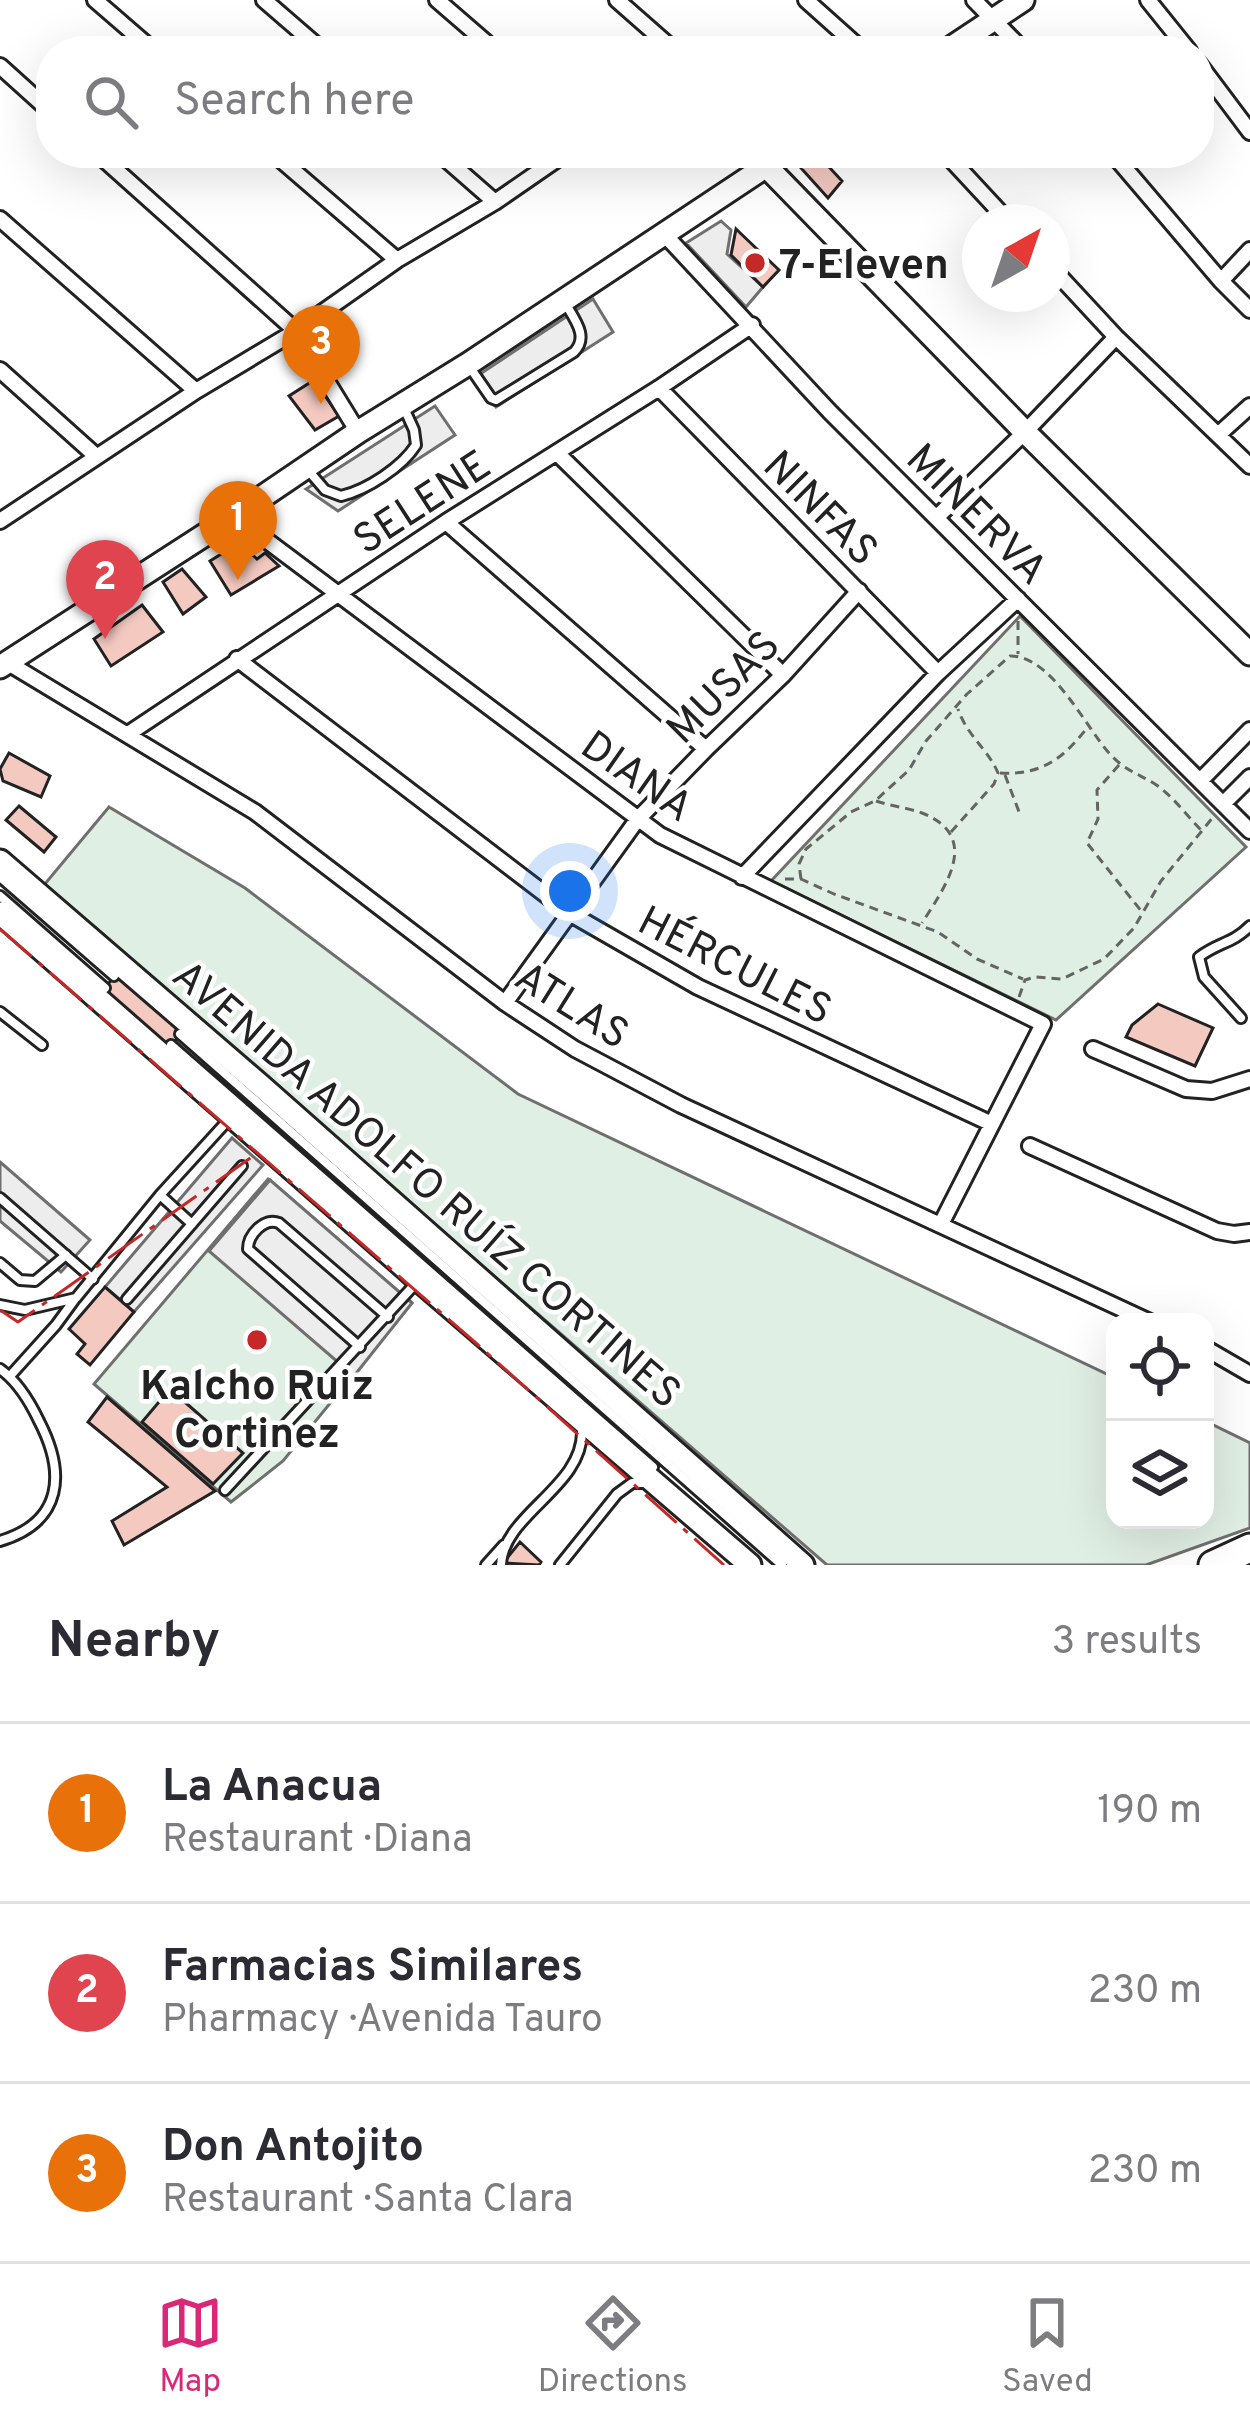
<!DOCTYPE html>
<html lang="en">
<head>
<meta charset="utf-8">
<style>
	:root { --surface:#fff; --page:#f7f7f7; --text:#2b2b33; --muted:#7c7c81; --line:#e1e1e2; --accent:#db2777 }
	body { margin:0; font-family:Overpass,sans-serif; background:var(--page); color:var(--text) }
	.controls { position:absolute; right:36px; bottom:36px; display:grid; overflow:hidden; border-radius:24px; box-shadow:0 12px 48px #0002 }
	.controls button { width:108px; height:108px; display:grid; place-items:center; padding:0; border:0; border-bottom:3px solid var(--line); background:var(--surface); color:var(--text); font:60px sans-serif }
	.compass { position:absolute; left:962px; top:204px; width:108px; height:108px; border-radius:50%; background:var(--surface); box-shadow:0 12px 48px #0002; rotate:40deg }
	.you { position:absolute; left:570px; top:891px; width:42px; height:42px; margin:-30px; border:9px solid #fff; border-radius:50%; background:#1a73e8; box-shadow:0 0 0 18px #1a73e833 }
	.badge { display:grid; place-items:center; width:78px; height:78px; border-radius:50%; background:var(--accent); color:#fff; font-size:39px; font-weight:700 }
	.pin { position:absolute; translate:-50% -99px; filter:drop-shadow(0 3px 6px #0008) }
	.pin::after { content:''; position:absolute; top:63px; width:42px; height:36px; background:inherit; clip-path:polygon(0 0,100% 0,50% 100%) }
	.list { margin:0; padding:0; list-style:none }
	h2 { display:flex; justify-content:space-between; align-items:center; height:156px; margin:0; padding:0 48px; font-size:51px }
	h2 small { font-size:39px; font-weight:400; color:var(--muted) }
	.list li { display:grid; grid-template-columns:78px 1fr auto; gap:36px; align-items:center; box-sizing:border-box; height:180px; padding:0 48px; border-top:3px solid var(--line) }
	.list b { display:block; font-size:45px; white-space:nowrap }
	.list p { margin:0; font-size:39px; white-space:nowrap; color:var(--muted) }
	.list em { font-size:39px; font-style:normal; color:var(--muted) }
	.icon { flex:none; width:66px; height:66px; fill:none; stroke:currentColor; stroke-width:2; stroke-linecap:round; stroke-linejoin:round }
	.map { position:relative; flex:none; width:1250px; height:1565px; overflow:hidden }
	.search { position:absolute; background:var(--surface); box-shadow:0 12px 48px #0002; left:36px; right:36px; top:36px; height:132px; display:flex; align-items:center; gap:30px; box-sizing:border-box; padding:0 42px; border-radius:48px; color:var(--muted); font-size:45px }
	.sheet { height:696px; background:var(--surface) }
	nav { display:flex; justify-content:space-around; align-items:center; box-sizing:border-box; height:168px; border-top:3px solid var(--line); background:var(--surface); font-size:33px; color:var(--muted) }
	nav a { display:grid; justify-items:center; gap:6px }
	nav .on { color:var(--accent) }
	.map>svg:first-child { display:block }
</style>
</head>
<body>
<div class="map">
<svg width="1250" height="1565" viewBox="0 0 1250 1565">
	<rect width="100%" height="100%" fill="#fff"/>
	<path fill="#e0efe3" stroke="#6f6f6f" stroke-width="3" d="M 1020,616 L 1246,847 L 1056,1020 L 771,881 Z
		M 109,807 L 245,888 L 518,1094 L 1115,1378 L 1115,1520 L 1205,1520 L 1205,1421 L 1250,1443 L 1250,1528 L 1146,1565 L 827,1565 L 44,885 Z
		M 268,1179 L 412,1303 L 283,1461 L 231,1502 L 94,1384 Z"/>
	<path fill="#ededed" stroke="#6f6f6f" stroke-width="3" d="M 721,221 L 731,230 L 727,254 L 763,287 L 746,307 L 686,243 Z
		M 593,299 L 613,332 L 496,407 L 474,378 Z
		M 435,406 L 455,435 L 338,511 L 306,489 Z
		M 232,1138 L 263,1165 L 134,1312 L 105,1287 Z
		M 0,1162 L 90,1240 L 61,1272 L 0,1221 Z
		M 270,1180 L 412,1303 L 354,1376 L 209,1251 Z"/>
	<path fill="#f3c9c0" stroke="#222" stroke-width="3" d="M 818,155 L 842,181 L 828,198 L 801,168 Z
		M 736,229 L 779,270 L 763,287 L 731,255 Z
		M 314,380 L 339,416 L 315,430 L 289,396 Z
		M 239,543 L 257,559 L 265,553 L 279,566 L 231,595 L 210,561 Z
		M 182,569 L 206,597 L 183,614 L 163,582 Z
		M 142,605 L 163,632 L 111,666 L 94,639 Z
		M 9,753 L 50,776 L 41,797 L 3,781 L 0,769 Z
		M 19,806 L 56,837 L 44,852 L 6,820 Z
		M 118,972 L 185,1029 L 169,1048 L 103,990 Z
		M 1158,1004 L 1213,1028 L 1195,1066 L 1126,1037 L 1132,1025 Z
		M 105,1287 L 134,1312 L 90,1365 L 77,1354 L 85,1344 L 69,1329 Z
		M 170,1389 L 243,1453 L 213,1484 L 142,1422 Z
		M 107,1397 L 215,1491 L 124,1545 L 112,1521 L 167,1487 L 88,1422 Z
		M 520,1542 L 541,1562 L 539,1565 L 503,1563 Z"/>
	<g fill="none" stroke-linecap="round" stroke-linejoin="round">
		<g stroke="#222" stroke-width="14">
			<path id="lane" d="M 469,366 L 491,398 L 496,400 L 574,352 C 590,336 573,318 564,301
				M 307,469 L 325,490 L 341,496 C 367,490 402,467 416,445 L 414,430 L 404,408
				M 0,877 L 114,976
				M 0,896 L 105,988
				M 0,1012 L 42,1045
				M 1241,1018 L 1204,977 L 1199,957 C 1219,942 1232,944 1250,926
				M 180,1034 L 782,1565
				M 171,1045 L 653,1467
				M 160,1195 L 192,1224
				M 0,1198 L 93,1279
				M 0,1263 L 20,1280 L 35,1281 L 66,1255
				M 127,1299 L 242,1166
				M 0,1305 L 25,1310 L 76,1298 L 160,1195 L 231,1117
				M 360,1347 L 248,1249 C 248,1235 264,1217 279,1223 L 388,1317
				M 0,1369 C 17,1381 30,1402 39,1421 C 66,1473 63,1522 0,1541
				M 10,1376 L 56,1325 L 75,1299
				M 225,1490 L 418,1281
				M 486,1565 L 504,1545
				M 501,1565 C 503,1514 584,1487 582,1430
				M 560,1565 L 617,1494 L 632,1483 L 647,1483"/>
		</g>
		<g stroke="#222" stroke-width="20">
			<path id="street" d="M 95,0 L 154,51
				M 264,0 L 323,51
				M 437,0 L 496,51
				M 617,0 L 675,51
				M 806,0 L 863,51
				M 974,0 L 1024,51
				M 1148,0 L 1189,51
				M 1199,64 L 1250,132
				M 0,66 L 51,112
				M 97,153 L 296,331 L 358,432
				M 273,153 L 397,260
				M 439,153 L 495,202
				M 945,153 L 1009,222
				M 1112,153 L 1221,281 L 1250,310
				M 0,219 L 196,391
				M 665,235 L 830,412 L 1250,831
				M 1052,268 L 1116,337 L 1250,466
				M 1221,281 L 1250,250
				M 0,370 L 96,456
				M 659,388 L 938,673
				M 1219,434 L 1250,406
				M 557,453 L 783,675
				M 234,516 L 660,835 L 1043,1024 L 941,1224
				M 937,517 L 1025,432 L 1116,337
				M 0,521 L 196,391 L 296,331 L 397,260 L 495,202 L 566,153
				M 446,522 L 706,749
				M 237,659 L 571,914 L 698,987 L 992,1124
				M 5,661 L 255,812 L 505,1003 L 575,1049 L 681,1105 L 1150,1322
				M 128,734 L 446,522 L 659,388 L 752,325
				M 1201,780 L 1250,730
				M 1223,804 L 1250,777
				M 742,877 L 938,673 L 1018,599
				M 505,1003 L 637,820 L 706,749 L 783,675 L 859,591
				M 1093,1049 L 1186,1089 L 1212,1091 L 1250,1079
				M 1030,1146 L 1217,1231 L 1234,1234 L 1250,1232
				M 1205,1348 L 1250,1374"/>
		</g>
		<g stroke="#222" stroke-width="27">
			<path id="secondary" d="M 946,51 L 1023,0
				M 766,166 L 1025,432 L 1250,654
				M 0,667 L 234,516 L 358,432 L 468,364 L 786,153"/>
		</g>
		<g stroke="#222" stroke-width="27">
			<path id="primary" d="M 0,861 L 260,1085 L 803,1565
				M 0,913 L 419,1280 L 750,1565"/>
		</g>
		<g stroke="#222" stroke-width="33">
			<path id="highway" d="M 1213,1565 L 1250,1548"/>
		</g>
		<path stroke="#646464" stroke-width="3" stroke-dasharray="9 6" stroke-linecap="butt" d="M 1018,621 L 1018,654
			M 1119,765 L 1097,790 L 1098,819 L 1087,843 L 1142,912
			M 1000,773 C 1041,775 1062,760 1087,728
			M 1005,775 L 1021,817
			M 876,801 C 891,806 908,808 922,813 C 983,837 944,888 922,923
			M 951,832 L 994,784 L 998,773 C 988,749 967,736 958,709
			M 785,879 L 801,879 L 834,894 L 938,932 L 977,959 L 1023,979
			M 801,879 L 799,864 L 806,849 L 851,812 L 875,801 L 909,770 L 926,741 L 967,694 L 1010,656 C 1051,655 1085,726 1109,753 C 1124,770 1137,773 1155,784 C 1173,796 1187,816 1202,831
			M 1019,997 L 1025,980 L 1035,977 L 1062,979 L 1104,959 L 1134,928 L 1161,881 L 1214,816"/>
		<use href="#lane" stroke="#fff" stroke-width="8"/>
		<use href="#street" stroke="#fff" stroke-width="14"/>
		<use href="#secondary" stroke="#fff" stroke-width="21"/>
		<use href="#primary" stroke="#fff" stroke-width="21"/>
		<use href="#highway" stroke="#fff" stroke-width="27"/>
		<path stroke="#c62828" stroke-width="3" stroke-dasharray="42 9 6 9" stroke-linecap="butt" d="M 0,929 L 477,1344 L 724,1565
			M 0,1310 L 18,1322 L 256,1154"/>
	</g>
	<g fill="#c62828" stroke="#fff" stroke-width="4.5">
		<circle cx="755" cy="263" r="12"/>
		<circle cx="257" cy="1340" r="12"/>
	</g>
	<g text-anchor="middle" stroke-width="9" stroke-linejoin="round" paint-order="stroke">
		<g font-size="42" font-weight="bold" fill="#222" stroke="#fff" text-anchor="start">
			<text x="779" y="278">7-Eleven</text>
			<text x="257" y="1399" text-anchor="middle">Kalcho Ruiz<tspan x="257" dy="48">Cortinez</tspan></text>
		</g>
		<g font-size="42" fill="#222" stroke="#fff">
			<text transform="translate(421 501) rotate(-33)" y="15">SELENE</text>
			<text transform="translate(822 507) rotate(45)" y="15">NINFAS</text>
			<text transform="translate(978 513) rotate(45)" y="15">MINERVA</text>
			<text transform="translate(722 686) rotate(-45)" y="15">MUSAS</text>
			<text transform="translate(638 775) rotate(35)" y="15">DIANA</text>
			<text transform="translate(736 964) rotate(27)" y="15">HÉRCULES</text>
			<text transform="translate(573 1004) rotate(32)" y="15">ATLAS</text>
			<text transform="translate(428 1183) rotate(41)" y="15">AVENIDA ADOLFO RUÍZ CORTINES</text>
		</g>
	</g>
</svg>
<div class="controls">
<button><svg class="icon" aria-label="locate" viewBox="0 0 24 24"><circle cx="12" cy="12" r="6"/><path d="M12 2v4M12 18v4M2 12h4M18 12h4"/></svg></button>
<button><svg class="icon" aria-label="layers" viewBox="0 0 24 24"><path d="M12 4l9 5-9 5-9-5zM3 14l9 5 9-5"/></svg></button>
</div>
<svg class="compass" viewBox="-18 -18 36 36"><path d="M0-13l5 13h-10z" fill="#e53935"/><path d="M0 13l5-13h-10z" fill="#7c7c81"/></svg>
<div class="you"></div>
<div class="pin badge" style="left:238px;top:580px;background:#e8710a">1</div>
<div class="pin badge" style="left:105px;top:639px;background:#e0444e">2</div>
<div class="pin badge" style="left:321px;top:404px;background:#e8710a">3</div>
<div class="search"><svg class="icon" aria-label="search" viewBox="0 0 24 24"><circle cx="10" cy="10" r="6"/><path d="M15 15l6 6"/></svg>Search here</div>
</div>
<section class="sheet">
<h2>Nearby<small>3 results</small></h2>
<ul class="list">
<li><span class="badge" style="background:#e8710a">1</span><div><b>La Anacua</b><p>Restaurant · Diana</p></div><em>190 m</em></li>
<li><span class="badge" style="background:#e0444e">2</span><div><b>Farmacias Similares</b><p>Pharmacy · Avenida Tauro</p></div><em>230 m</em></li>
<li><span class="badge" style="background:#e8710a">3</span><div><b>Don Antojito</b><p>Restaurant · Santa Clara</p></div><em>230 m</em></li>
</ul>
</section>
<nav>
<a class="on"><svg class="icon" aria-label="map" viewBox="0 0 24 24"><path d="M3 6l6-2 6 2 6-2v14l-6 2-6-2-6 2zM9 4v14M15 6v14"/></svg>Map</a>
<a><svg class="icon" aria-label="directions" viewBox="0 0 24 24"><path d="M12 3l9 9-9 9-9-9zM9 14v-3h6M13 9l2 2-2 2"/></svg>Directions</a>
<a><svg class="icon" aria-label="saved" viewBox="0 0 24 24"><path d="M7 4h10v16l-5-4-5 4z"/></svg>Saved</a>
</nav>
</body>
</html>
